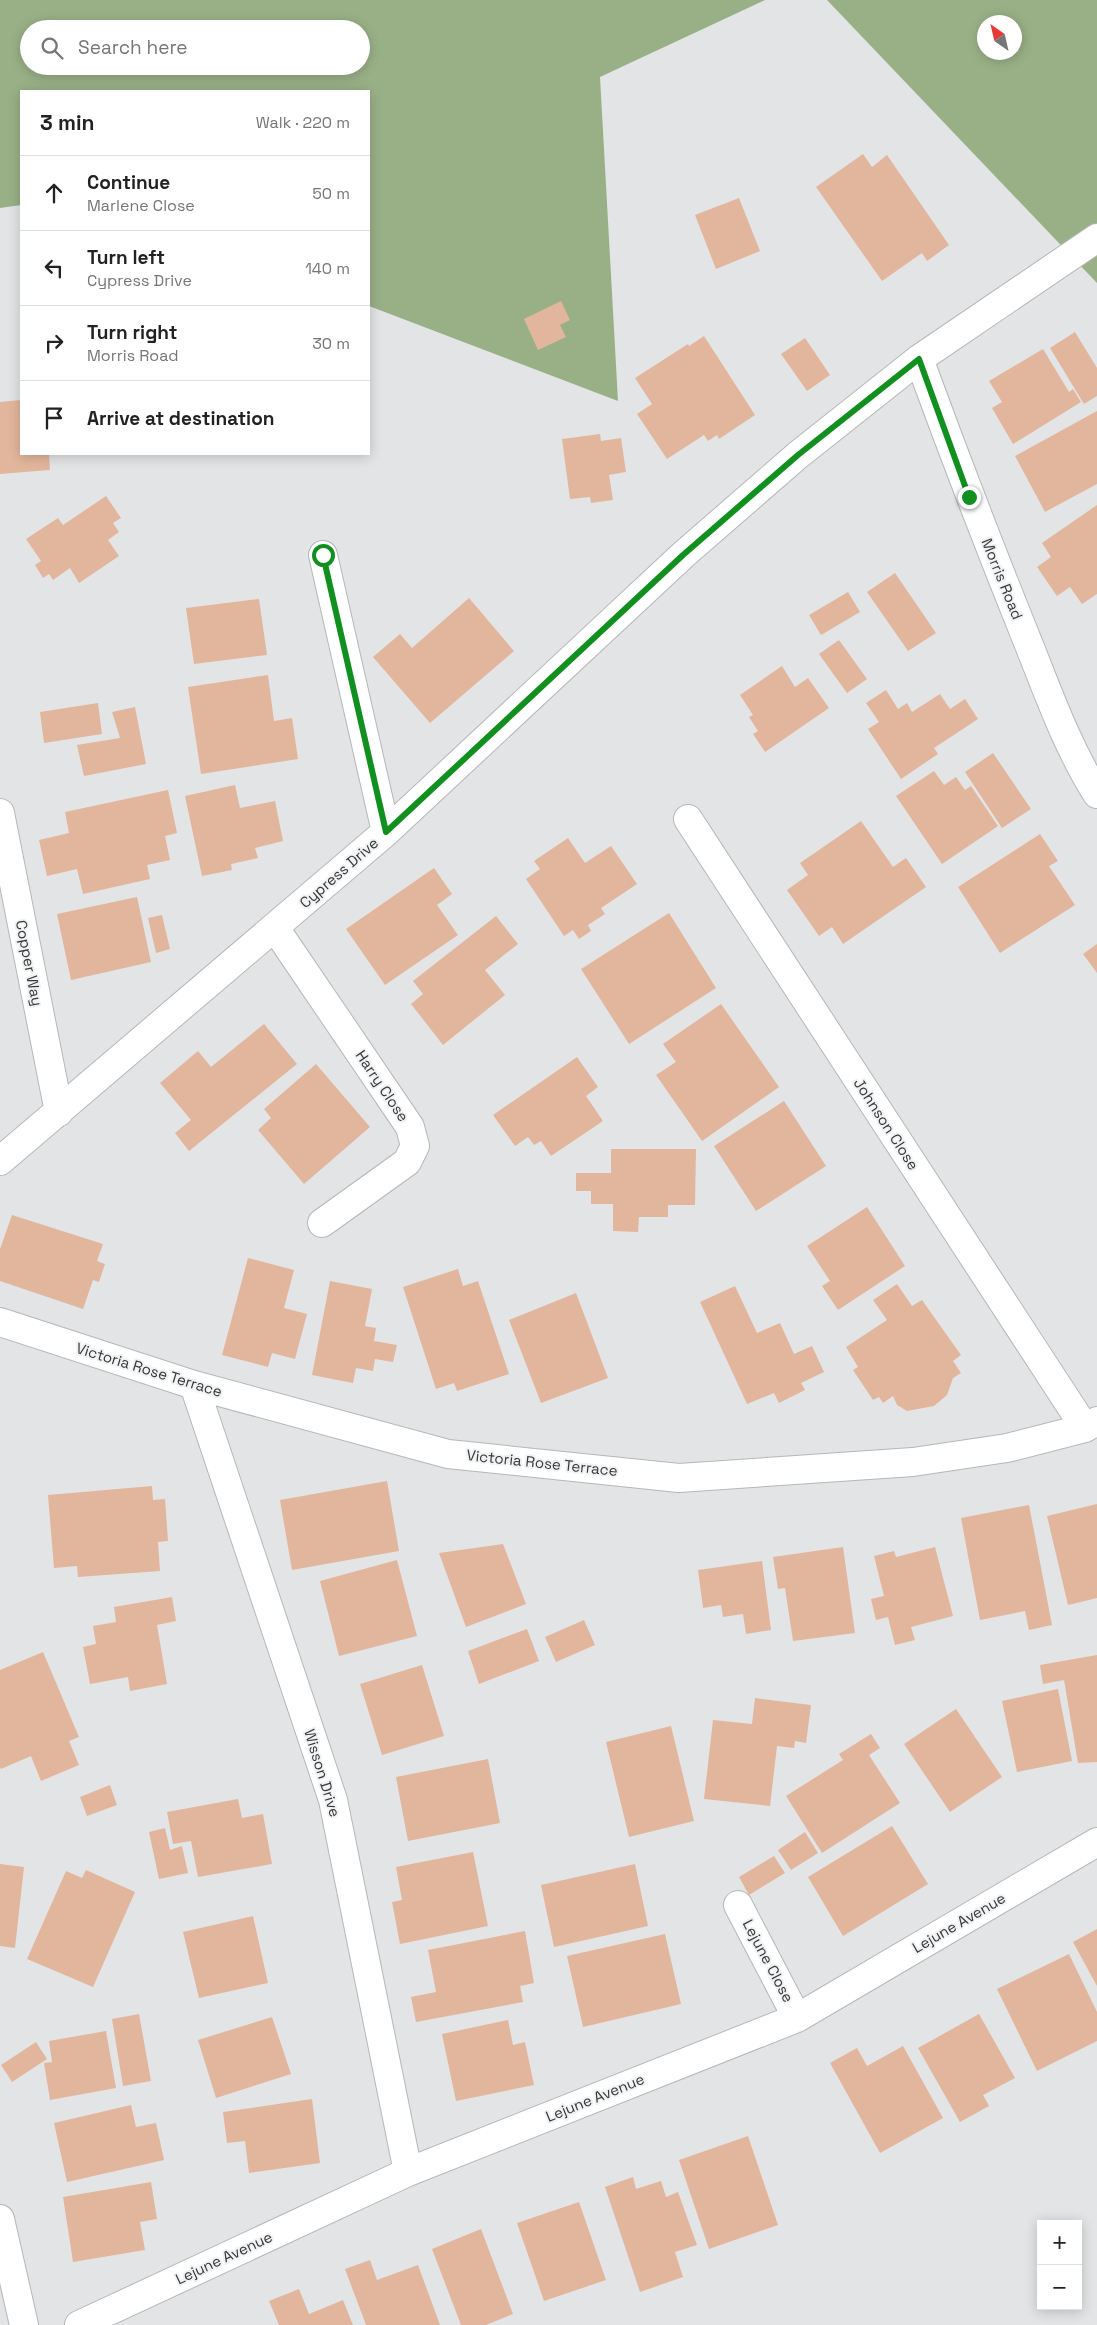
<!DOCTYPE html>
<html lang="en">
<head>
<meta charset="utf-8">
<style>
	:root { --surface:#fff; --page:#f6f6f6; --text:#222; --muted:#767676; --line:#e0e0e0 }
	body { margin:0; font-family:"Space Grotesk",sans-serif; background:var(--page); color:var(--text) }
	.controls { position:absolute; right:15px; bottom:15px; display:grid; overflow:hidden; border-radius:0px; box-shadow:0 2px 12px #0003 }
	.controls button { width:45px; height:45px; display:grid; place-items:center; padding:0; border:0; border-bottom:1px solid var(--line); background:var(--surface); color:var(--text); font:25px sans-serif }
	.compass { position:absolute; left:977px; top:15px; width:45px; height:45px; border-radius:50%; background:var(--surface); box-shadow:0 2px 12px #0003; rotate:326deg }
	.stop { position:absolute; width:15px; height:15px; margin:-11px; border:4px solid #11901f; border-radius:50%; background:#fff }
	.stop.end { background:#11901f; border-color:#fff; box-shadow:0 1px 5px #0008 }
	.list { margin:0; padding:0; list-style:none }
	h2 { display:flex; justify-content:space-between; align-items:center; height:65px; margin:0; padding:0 20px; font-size:21px }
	h2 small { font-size:16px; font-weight:400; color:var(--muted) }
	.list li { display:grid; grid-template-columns:32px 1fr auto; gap:15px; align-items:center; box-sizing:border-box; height:75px; padding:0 20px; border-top:1px solid var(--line) }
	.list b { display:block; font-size:19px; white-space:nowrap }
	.list p { margin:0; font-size:16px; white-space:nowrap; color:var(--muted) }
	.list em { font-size:16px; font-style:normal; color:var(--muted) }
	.icon { flex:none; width:28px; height:28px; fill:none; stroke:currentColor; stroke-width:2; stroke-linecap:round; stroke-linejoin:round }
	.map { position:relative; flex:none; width:1097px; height:2325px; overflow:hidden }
	.search { position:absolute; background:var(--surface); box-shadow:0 2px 12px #0003; left:20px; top:20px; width:350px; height:55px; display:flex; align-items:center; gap:12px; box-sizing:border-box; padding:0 18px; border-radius:28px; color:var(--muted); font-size:19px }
	.panel { position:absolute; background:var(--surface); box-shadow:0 2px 12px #0003; left:20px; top:90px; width:350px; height:365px; border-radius:0px }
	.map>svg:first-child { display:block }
</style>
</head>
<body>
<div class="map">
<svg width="1097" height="2325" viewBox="0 0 1097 2325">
	<rect width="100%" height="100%" fill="#e3e4e6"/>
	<path fill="#99b087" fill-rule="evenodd" d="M 0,0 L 765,0 L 600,77 L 618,401 L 369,306 L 369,91 L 21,91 L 21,205 L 0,208 ZM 29,29 L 361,29 L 361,66 L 29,66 Z
		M 827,0 L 1097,0 L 1097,283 ZM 984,22 L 1014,22 L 1014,52 L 984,52 Z"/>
	<path fill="#e2b69c" d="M 863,154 L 872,167 L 887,155 L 949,245 L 927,261 L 922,253 L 882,281 L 816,187 Z
		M 739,198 L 760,251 L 716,269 L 695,215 Z
		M 561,301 L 570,320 L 560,325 L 566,337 L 538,350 L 524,319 Z
		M 1075,332 L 1097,368 L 1097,396 L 1084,404 L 1050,348 Z
		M 704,336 L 755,415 L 719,439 L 717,435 L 708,441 L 704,435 L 667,459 L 637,414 L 652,404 L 635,378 L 688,344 L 689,346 Z
		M 805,338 L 830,375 L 807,391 L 781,354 Z
		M 1043,349 L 1069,392 L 1073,389 L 1081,402 L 1013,444 L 992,408 L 1002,402 L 989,381 Z
		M 21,400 L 21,454 L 49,454 L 50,470 L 0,474 L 0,402 Z
		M 1097,411 L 1097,484 L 1045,512 L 1015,456 Z
		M 600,434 L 601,441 L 621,438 L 626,472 L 609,475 L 613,500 L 591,503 L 590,497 L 570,499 L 562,439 Z
		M 106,496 L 121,518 L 113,523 L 119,532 L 108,540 L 119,556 L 79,583 L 70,568 L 53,580 L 49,574 L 43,578 L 35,565 L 41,561 L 26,539 L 58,518 L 63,525 Z
		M 1097,505 L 1097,594 L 1082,604 L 1070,587 L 1057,596 L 1037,567 L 1051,557 L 1042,543 Z
		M 895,573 L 936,633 L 908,651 L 867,592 Z
		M 848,592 L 860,612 L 821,635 L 809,615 Z
		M 469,598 L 514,651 L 430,723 L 373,657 L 400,634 L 412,648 Z
		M 259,599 L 267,655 L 194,664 L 186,608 Z
		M 839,640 L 867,679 L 847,693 L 819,654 Z
		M 782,666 L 795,687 L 808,678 L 829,708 L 765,752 L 753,734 L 758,731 L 749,717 L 753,715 L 740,695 Z
		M 268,675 L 274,721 L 292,718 L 298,759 L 201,774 L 188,687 Z
		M 886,690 L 898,709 L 907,703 L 912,712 L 940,694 L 950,709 L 965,699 L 978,719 L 934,748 L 938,754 L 901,779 L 868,729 L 879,722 L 866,703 Z
		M 98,703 L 102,734 L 44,743 L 40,712 Z
		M 135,707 L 146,764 L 84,776 L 77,745 L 120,738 L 112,712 Z
		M 993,753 L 1031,809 L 1002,828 L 965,772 Z
		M 934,771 L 944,785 L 956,777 L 965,790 L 971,786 L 998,826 L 942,864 L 896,796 Z
		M 235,785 L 240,808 L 275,801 L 283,841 L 255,848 L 258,858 L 231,864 L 232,870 L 202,876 L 185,796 Z
		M 168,790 L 177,833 L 165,836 L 170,860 L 147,865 L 150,879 L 83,894 L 77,869 L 47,876 L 39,840 L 69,833 L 65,812 Z
		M 861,821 L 893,867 L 906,858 L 926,887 L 843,944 L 832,927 L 819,936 L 787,890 L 808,875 L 800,863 Z
		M 1040,834 L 1058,861 L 1049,866 L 1075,905 L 1000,953 L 958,887 Z
		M 568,838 L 585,863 L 611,846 L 637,884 L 601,908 L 605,914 L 588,925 L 591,931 L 579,939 L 573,930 L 564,936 L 526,879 L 540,869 L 534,861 Z
		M 434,868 L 452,894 L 437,905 L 458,935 L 385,985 L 346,929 Z
		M 137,897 L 151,962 L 71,980 L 57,914 Z
		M 669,913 L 716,988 L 629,1044 L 581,969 Z
		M 162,915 L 170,949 L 156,953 L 148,918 Z
		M 496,916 L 518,944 L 485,970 L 505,995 L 443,1045 L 411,1004 L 423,994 L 413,981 Z
		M 1097,944 L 1097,973 L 1083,954 Z
		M 721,1004 L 779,1087 L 702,1141 L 656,1075 L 676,1062 L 663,1044 Z
		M 264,1024 L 297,1064 L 189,1151 L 175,1133 L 191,1120 L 160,1083 L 198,1051 L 211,1067 Z
		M 577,1057 L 598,1087 L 586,1096 L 603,1121 L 551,1156 L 541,1141 L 534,1145 L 528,1137 L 515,1146 L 493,1115 Z
		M 316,1064 L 370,1127 L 304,1184 L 258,1130 L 271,1118 L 264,1109 Z
		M 784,1101 L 826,1166 L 756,1211 L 714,1146 Z
		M 611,1149 L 696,1149 L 695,1205 L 668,1205 L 668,1217 L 639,1217 L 638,1232 L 613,1231 L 613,1204 L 591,1204 L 591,1191 L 576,1191 L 576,1173 L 611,1173 Z
		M 867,1207 L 905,1266 L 838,1310 L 822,1286 L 830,1281 L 807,1246 Z
		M 12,1215 L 103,1244 L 97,1261 L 105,1264 L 99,1282 L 93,1280 L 83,1309 L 0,1281 L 0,1249 Z
		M 248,1258 L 294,1270 L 284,1308 L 307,1314 L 295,1359 L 272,1353 L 268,1367 L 222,1355 Z
		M 458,1269 L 463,1286 L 478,1281 L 509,1374 L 457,1391 L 454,1383 L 436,1389 L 403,1287 Z
		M 330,1281 L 372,1289 L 365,1326 L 376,1328 L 374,1341 L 397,1345 L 393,1362 L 375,1359 L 373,1371 L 356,1368 L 353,1383 L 312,1375 Z
		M 897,1284 L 912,1306 L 922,1300 L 961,1355 L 953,1361 L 961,1373 L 953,1378 L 947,1395 L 934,1406 L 907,1411 L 897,1405 L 893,1396 L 883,1403 L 879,1397 L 873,1400 L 853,1370 L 858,1367 L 846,1347 L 887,1320 L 873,1300 Z
		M 735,1286 L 757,1333 L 780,1323 L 794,1354 L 812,1346 L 824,1372 L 801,1383 L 805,1390 L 779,1403 L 774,1393 L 747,1404 L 700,1302 Z
		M 576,1293 L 608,1378 L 541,1403 L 509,1320 Z
		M 387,1481 L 399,1551 L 292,1570 L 280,1500 Z
		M 152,1486 L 153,1500 L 165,1499 L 168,1541 L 158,1542 L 160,1571 L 78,1577 L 77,1566 L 54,1568 L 48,1495 Z
		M 1097,1504 L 1097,1598 L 1068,1605 L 1047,1516 Z
		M 1029,1505 L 1052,1625 L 1029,1630 L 1025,1611 L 980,1620 L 961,1518 Z
		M 503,1544 L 526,1604 L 466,1627 L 439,1553 Z
		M 843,1547 L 855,1633 L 793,1641 L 785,1588 L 778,1589 L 773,1557 Z
		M 935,1547 L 953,1616 L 911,1627 L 915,1640 L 895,1645 L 888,1617 L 876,1620 L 871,1599 L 884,1596 L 874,1556 L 894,1551 L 896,1557 Z
		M 397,1560 L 417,1636 L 339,1656 L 320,1581 Z
		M 762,1561 L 771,1630 L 746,1634 L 743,1614 L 723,1617 L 721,1605 L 703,1608 L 698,1570 Z
		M 172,1597 L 176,1621 L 157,1625 L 167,1684 L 130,1691 L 128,1677 L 90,1684 L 83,1647 L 96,1644 L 93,1626 L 116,1622 L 114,1607 Z
		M 584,1620 L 595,1645 L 556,1662 L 545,1637 Z
		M 527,1629 L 539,1661 L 479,1684 L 468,1651 Z
		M 43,1652 L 79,1737 L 69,1741 L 79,1765 L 41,1781 L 31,1756 L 1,1769 L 0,1767 L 0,1670 Z
		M 1097,1655 L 1097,1762 L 1078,1763 L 1064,1680 L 1043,1684 L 1040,1665 Z
		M 422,1665 L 444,1736 L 382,1755 L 360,1684 Z
		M 1058,1689 L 1072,1761 L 1017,1772 L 1002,1701 Z
		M 755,1698 L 811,1705 L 806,1743 L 795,1741 L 794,1748 L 777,1746 L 770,1806 L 704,1799 L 713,1720 L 752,1724 Z
		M 956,1709 L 1002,1777 L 950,1812 L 904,1744 Z
		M 671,1726 L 694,1821 L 629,1837 L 606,1742 Z
		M 871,1734 L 880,1748 L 869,1755 L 900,1803 L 822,1853 L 786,1796 L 843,1760 L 839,1754 Z
		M 488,1759 L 500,1823 L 408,1841 L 396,1777 Z
		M 110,1785 L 117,1805 L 87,1816 L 80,1797 Z
		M 238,1799 L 242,1818 L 263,1814 L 272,1864 L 198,1877 L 191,1841 L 173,1844 L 167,1812 Z
		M 892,1826 L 928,1884 L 843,1936 L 808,1877 Z
		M 165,1828 L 170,1850 L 182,1846 L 188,1873 L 159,1879 L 149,1832 Z
		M 805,1832 L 818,1853 L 791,1870 L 778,1850 Z
		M 473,1852 L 488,1926 L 400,1944 L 392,1902 L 402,1900 L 396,1867 Z
		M 774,1856 L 785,1873 L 749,1895 L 739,1877 Z
		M 0,1864 L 24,1867 L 15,1948 L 0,1946 Z
		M 635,1864 L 648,1926 L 554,1947 L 541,1885 Z
		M 86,1870 L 135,1892 L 93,1987 L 27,1959 L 66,1871 L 82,1878 Z
		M 253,1916 L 268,1983 L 199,1998 L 183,1932 Z
		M 1097,1929 L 1097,1986 L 1073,1942 Z
		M 525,1931 L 534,1983 L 520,1986 L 523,2002 L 416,2022 L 411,1997 L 436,1992 L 428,1950 Z
		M 665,1934 L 681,2004 L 583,2027 L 567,1956 Z
		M 1069,1954 L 1097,2012 L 1097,2041 L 1037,2071 L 997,1989 Z
		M 139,2014 L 151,2081 L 123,2086 L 112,2019 Z
		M 979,2014 L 1015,2078 L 983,2095 L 989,2106 L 960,2122 L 918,2048 Z
		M 272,2017 L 291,2074 L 216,2098 L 198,2040 Z
		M 508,2020 L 513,2045 L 525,2042 L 534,2085 L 456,2101 L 442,2034 Z
		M 106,2031 L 116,2088 L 50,2100 L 44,2063 L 52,2062 L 49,2041 Z
		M 36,2042 L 47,2059 L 12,2082 L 1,2065 Z
		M 903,2046 L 943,2118 L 880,2153 L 830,2063 L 857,2048 L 867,2066 Z
		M 312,2099 L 320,2163 L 249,2173 L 245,2141 L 227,2143 L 223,2112 Z
		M 131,2105 L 136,2127 L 156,2123 L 164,2160 L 67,2182 L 54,2123 Z
		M 748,2136 L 778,2225 L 709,2249 L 679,2160 Z
		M 633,2177 L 636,2189 L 661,2181 L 666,2197 L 678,2192 L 697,2245 L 675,2252 L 683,2277 L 640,2292 L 605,2187 Z
		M 151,2182 L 157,2219 L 140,2222 L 145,2250 L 73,2262 L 63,2197 Z
		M 579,2202 L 606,2280 L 544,2301 L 517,2223 Z
		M 481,2229 L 513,2314 L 486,2325 L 461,2325 L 432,2249 Z
		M 370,2260 L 377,2280 L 418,2265 L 440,2325 L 366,2325 L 345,2269 Z
		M 299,2289 L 309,2314 L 343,2300 L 353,2325 L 279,2325 L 269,2301 Z"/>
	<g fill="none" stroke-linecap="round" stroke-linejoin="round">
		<g stroke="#b5b7b8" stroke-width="30">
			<path id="street" d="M 919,359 C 953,452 988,543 1025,635 C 1047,689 1066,745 1097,794
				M 323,555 L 386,832
				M 0,813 L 59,1112
				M 688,819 L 1085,1428
				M 275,928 L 410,1127 L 415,1146 L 407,1162 L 322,1223
				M 0,1161 L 386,832 L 683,555 L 798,455 L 919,359 L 1097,238
				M 0,1322 L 194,1385 L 448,1454 L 679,1478 L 913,1462 L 1007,1448 L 1085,1428 L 1097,1421
				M 194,1385 L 333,1800 L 408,2172
				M 738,1905 L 797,2018
				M 0,2219 L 24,2325
				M 79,2325 L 408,2172 L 797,2018 L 1097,1842"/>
		</g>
		<use href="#street" stroke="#fff" stroke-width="28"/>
	</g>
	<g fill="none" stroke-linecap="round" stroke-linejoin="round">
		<path stroke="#11901f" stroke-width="6" d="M 323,555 L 386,832 L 683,555 L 798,455 L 919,359 L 969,497"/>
	</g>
	<g text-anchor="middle" stroke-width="4" stroke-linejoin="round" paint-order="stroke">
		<g font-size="15" fill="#373838" stroke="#f0f2f3">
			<text transform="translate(1002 579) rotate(68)" y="5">Morris Road</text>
			<text transform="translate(339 873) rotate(-41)" y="5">Cypress Drive</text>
			<text transform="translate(29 963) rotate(79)" y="5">Copper Way</text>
			<text transform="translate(382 1086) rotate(56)" y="5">Harry Close</text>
			<text transform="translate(886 1124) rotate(57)" y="5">Johnson Close</text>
			<text transform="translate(149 1370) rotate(17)" y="5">Victoria Rose Terrace</text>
			<text transform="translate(542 1463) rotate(6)" y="5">Victoria Rose Terrace</text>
			<text transform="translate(322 1773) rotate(73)" y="5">Wisson Drive</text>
			<text transform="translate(959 1923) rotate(-30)" y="5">Lejune Avenue</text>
			<text transform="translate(768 1961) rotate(62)" y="5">Lejune Close</text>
			<text transform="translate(595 2098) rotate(-22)" y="5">Lejune Avenue</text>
			<text transform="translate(224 2258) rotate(-25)" y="5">Lejune Avenue</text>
		</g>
	</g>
</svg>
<div class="controls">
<button>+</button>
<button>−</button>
</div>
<svg class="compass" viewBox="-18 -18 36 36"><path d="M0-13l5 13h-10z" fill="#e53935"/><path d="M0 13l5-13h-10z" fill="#767676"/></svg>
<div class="stop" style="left:323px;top:555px"></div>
<div class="stop end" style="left:969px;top:497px"></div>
<div class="search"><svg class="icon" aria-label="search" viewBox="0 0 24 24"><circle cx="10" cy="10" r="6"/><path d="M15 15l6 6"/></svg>Search here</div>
<section class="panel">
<h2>3 min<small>Walk · 220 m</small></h2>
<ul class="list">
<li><svg class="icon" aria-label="ahead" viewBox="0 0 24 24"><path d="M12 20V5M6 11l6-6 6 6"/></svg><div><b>Continue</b><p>Marlene Close</p></div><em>50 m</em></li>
<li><svg class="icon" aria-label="left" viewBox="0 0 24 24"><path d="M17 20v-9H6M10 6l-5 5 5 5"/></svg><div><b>Turn left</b><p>Cypress Drive</p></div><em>140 m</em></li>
<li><svg class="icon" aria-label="right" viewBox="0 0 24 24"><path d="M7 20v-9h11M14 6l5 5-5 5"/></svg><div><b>Turn right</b><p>Morris Road</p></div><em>30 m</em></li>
<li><svg class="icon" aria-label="arrive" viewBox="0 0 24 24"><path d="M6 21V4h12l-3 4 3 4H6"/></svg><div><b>Arrive at destination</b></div></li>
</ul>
</section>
</div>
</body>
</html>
